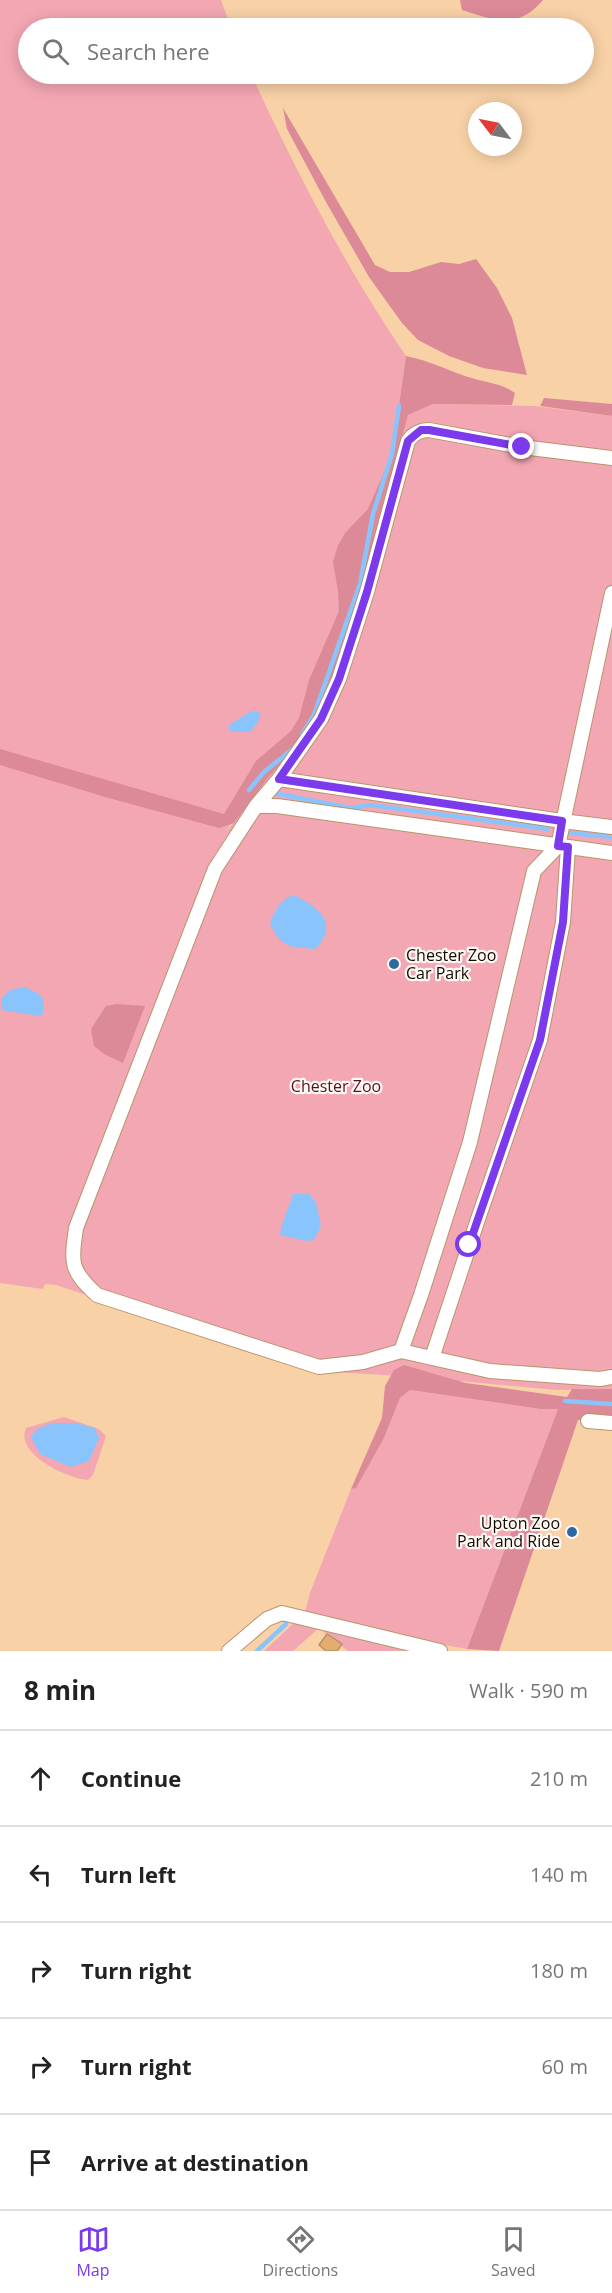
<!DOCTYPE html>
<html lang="en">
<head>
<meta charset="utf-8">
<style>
	:root { --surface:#fff; --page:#f2f2f2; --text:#222; --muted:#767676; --line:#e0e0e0; --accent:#7c3aed }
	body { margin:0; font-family:"Open Sans",sans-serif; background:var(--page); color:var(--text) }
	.compass { position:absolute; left:468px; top:102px; width:54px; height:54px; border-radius:50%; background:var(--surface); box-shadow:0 3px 15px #0003; rotate:302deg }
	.stop { position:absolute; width:18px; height:18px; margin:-14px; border:4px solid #7c3aed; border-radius:50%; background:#fff }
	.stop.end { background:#7c3aed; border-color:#fff; box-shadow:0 2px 6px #0008 }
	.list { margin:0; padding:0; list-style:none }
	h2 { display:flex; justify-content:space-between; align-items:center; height:78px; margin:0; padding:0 24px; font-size:26px }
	h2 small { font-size:20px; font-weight:400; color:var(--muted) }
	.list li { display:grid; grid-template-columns:39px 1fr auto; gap:18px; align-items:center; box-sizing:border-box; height:96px; padding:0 24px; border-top:2px solid var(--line) }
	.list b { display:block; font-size:22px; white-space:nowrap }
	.list em { font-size:20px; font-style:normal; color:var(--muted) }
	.icon { flex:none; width:33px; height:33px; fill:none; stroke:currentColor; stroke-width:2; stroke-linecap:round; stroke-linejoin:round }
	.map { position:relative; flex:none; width:612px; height:1651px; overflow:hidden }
	.search { position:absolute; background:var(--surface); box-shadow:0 3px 15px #0003; left:18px; right:18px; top:18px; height:66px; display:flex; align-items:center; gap:15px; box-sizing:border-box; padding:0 21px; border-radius:33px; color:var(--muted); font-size:22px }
	.sheet { height:558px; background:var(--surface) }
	nav { display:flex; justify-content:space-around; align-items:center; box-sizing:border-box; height:84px; border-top:2px solid var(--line); background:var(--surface); font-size:16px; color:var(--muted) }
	nav a { display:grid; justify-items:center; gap:3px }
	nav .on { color:var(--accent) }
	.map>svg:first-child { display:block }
</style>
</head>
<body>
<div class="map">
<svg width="612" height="1651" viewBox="0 0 612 1651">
	<rect width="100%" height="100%" fill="#f8d1a6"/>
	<path fill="#f3a7b3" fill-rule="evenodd" d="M 0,0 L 221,0 L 231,28 L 28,28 L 28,74 L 251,74 C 296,171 345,267 406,356 L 392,454 L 408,415 L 433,404 L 534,406 L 612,416 L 612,1389 L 557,1390 L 417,1377 L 317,1371 L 56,1285 L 45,1284 L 43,1289 L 0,1283 ZM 293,750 L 268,778 L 226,832 L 249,790 Z
		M 410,1390 L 540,1409 L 558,1409 L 467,1649 L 383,1634 L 305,1612 L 310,1593 L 351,1489 L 356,1487 L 384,1438 L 400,1398 Z
		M 64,1417 L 99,1429 L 106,1436 L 93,1475 L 88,1480 C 68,1479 14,1454 26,1428 Z
		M 296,1621 L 414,1651 L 348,1651 L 319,1628 L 293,1651 L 264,1651 Z"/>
	<path fill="#dd8a98" d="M 460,0 L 543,0 C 519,29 495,21 462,10 Z
		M 283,108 L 375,265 L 390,272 L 409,272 L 441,262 L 459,264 L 476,259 L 497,288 L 512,318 L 527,375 L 483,368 L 449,356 L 418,340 L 402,323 L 369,277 L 326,202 L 287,129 Z
		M 406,356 C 432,361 450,372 475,379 C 489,383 503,384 515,393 L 512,405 L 433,404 L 408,415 L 345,643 L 320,708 L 306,736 L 268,778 L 234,823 L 219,828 L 105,797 L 0,765 L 0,749 L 224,814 L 256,761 L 291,731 L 299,718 L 309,680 L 339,611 L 338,591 L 333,562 L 338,545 L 346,532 L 368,509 L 392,454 Z
		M 544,398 L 612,404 L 612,416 L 540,406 Z
		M 116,1004 L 145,1006 L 123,1063 L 104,1054 L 94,1046 L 91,1029 L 106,1006 Z
		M 404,1365 L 466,1383 L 567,1397 L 572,1389 L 612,1389 L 612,1421 L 578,1420 L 499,1651 L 467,1649 L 558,1409 L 540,1409 L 410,1390 L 400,1398 L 384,1438 L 356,1488 L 351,1489 L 382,1418 L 385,1386 L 394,1370 Z"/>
	<path fill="#89c4fd" d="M 251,711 L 261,713 L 258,722 L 250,732 L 231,732 L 228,726 Z
		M 294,895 C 319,907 340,924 315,949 C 290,947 281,948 270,923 C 276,909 279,901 294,895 Z
		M 24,987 C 40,994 46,995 43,1014 L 40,1016 L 1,1010 L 1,999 L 10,990 Z
		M 293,1194 L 309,1194 L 316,1202 L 321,1226 L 314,1240 L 307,1241 L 280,1235 C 282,1220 289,1208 293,1194 Z
		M 55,1423 L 76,1423 L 95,1428 L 99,1438 L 89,1461 L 71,1467 L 40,1454 L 31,1437 C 37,1427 45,1425 55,1423 Z"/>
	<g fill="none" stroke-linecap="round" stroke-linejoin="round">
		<path stroke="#89c4fd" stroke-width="4.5" d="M 302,734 L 314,715 L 360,584 L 373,514 L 392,454 L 399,406
			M 249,790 L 264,772 L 295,747
			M 274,793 L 350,808 L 371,805 L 548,829
			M 571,833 L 612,837
			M 565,1401 L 612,1404
			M 257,1651 L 286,1624"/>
	</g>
	<path fill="#e4ad70" stroke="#b69169" stroke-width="1.5" d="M 327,1634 L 342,1644 L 337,1651 L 326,1651 L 319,1645 Z"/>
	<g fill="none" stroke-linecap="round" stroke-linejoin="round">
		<g stroke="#ba946c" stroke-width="16">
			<path id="minor" d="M 279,779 L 321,719 L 339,679 L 367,592 L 408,441 C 414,433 420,430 429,430 L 522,447 L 612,458
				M 256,806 L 279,779 L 562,821 L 612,827
				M 612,853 L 277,806 L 256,806 L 215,869 L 76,1228 C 71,1264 70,1270 97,1295 L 319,1367 L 363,1362 L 401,1351 L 490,1371 L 600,1379 L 612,1377
				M 401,1351 L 421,1295 L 470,1142 L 534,871 L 558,846 L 612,593
				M 432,1358 L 479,1216 L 540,1040 L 563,922 L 568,847
				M 588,1421 L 612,1423
				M 229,1651 L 267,1619 L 282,1613 L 440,1651"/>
		</g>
		<use href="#minor" stroke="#fff" stroke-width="14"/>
	</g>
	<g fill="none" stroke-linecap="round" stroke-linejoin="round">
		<path stroke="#7c3aed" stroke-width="8" d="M 469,1245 L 540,1040 L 563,922 L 568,847 L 558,846 L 562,821 L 279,779 L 321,719 L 339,679 L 367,592 L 408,441 L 421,430 L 429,430 L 522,447"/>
	</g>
	<g fill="#2c69a0" stroke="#fdf9f5" stroke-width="2">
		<circle cx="394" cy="964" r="6"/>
		<circle cx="572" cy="1532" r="6"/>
	</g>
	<g text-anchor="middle" stroke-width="4.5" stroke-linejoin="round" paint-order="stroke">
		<g font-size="16" fill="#160900" stroke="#fdf9f5" text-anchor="start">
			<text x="406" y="961">Chester Zoo<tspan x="406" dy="18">Car Park</tspan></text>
			<text x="560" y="1529" text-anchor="end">Upton Zoo<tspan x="560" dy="18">Park and Ride</tspan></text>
		</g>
		<g font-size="16" fill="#590f25" stroke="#fdf9f5">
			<text x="336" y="1092">Chester Zoo</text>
		</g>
	</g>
</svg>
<svg class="compass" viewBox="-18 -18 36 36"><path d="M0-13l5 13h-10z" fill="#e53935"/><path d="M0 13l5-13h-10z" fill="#767676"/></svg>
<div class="stop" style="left:469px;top:1245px"></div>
<div class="stop end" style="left:522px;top:447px"></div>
<div class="search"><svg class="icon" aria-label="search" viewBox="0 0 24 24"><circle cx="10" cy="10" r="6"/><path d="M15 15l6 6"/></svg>Search here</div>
</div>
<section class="sheet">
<h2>8 min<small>Walk · 590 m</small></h2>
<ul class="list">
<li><svg class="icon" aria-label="ahead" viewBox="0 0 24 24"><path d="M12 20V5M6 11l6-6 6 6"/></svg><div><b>Continue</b></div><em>210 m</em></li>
<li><svg class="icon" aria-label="left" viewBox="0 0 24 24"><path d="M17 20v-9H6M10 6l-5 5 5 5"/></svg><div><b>Turn left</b></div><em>140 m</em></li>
<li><svg class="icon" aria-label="right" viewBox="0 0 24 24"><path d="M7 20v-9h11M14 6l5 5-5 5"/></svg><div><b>Turn right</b></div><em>180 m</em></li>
<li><svg class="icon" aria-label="right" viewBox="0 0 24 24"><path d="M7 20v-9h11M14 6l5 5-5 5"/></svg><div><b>Turn right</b></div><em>60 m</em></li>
<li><svg class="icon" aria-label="arrive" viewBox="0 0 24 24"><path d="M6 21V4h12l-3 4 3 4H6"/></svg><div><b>Arrive at destination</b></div></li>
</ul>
</section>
<nav>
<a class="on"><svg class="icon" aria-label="map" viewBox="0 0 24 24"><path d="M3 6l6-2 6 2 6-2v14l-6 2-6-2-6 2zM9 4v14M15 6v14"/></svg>Map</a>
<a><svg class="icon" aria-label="directions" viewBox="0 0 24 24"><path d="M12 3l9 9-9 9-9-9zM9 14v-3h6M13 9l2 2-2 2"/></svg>Directions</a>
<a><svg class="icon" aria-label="saved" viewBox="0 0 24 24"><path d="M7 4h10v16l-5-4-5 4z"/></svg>Saved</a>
</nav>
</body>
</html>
